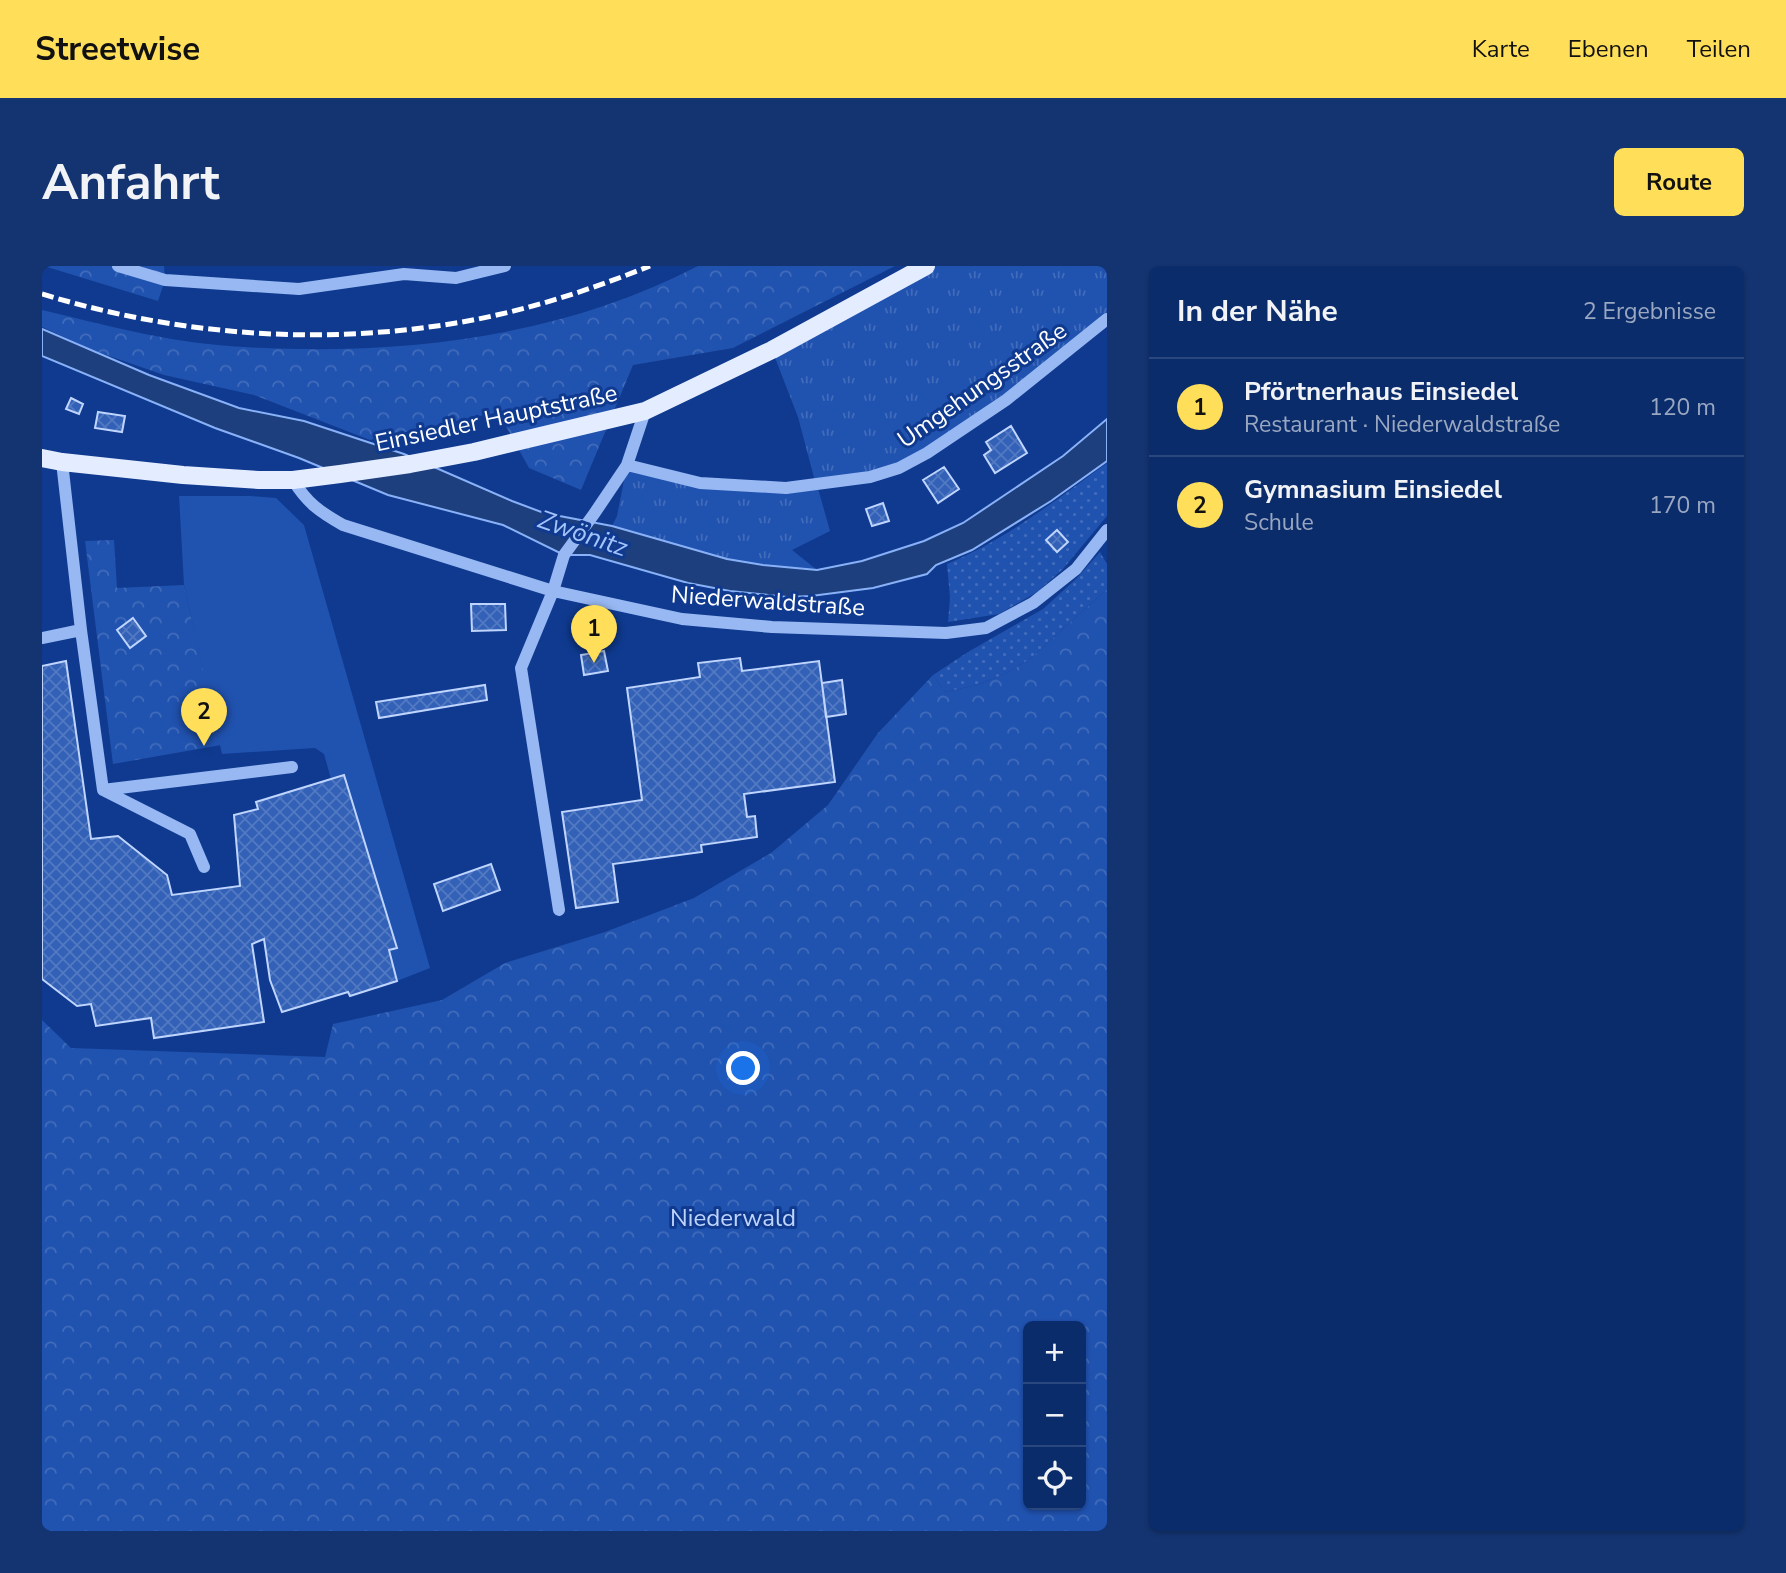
<!DOCTYPE html>
<html lang="de">
<head>
<meta charset="utf-8">
<style>
	:root { --surface:#0b2c6b; --page:#143471; --text:#f1f3f6; --muted:#9aa7c1; --line:#2b487e; --accent:#ffdf5a }
	body { margin:0; font-family:"Nunito Sans",sans-serif; background:var(--page); color:var(--text) }
	.controls { position:absolute; right:21px; bottom:21px; display:grid; overflow:hidden; border-radius:10px; box-shadow:0 2px 5px #0004 }
	.controls button { width:63px; height:63px; display:grid; place-items:center; padding:0; border:0; border-bottom:2px solid var(--line); background:var(--surface); color:var(--text); font:35px sans-serif }
	.you { position:absolute; left:702px; top:803px; width:24px; height:24px; margin:-18px; border:5px solid #fff; border-radius:50%; background:#1a73e8; box-shadow:0 0 0 10px #1a73e833 }
	.badge { display:grid; place-items:center; width:46px; height:46px; border-radius:50%; background:var(--accent); color:#111; font-size:23px; font-weight:700 }
	.pin { position:absolute; translate:-50% -58px; filter:drop-shadow(0 2px 4px #0008) }
	.pin::after { content:''; position:absolute; top:37px; width:24px; height:21px; background:inherit; clip-path:polygon(0 0,100% 0,50% 100%) }
	.list { margin:0; padding:0; list-style:none }
	h2 { display:flex; justify-content:space-between; align-items:center; height:91px; margin:0; padding:0 28px; font-size:30px }
	h2 small { font-size:23px; font-weight:400; color:var(--muted) }
	.list li { display:grid; grid-template-columns:46px 1fr auto; gap:21px; align-items:center; box-sizing:border-box; height:98px; padding:0 28px; border-top:2px solid var(--line) }
	.list b { display:block; font-size:26px; white-space:nowrap }
	.list p { margin:0; font-size:23px; white-space:nowrap; color:var(--muted) }
	.list em { font-size:23px; font-style:normal; color:var(--muted) }
	.icon { flex:none; width:38px; height:38px; fill:none; stroke:currentColor; stroke-width:2; stroke-linecap:round; stroke-linejoin:round }
	.map { position:relative; flex:none; width:1065px; height:1265px; overflow:hidden; border-radius:10px }
	header { display:flex; align-items:center; gap:42px; box-sizing:border-box; height:98px; padding:0 35px; background:var(--accent); color:#111 }
	header strong { font-size:33px }
	nav { display:flex; gap:38px; margin-inline-start:auto; font-size:24px }
	.intro { display:flex; align-items:center; justify-content:space-between; box-sizing:border-box; height:168px; padding:0 42px }
	h1 { margin:0; font-size:49px }
	.button { padding:18px 32px; border-radius:10px; background:var(--accent); color:#111; font-size:24px; font-weight:700 }
	main { display:flex; gap:42px; padding:0 42px }
	aside { flex:1; background:var(--surface); border-radius:10px; box-shadow:0 2px 5px #0004 }
	.map>svg:first-child { display:block }
</style>
</head>
<body>
<header>
<strong>Streetwise</strong>
<nav><a>Karte</a><a>Ebenen</a><a>Teilen</a></nav>
</header>
<div class="intro"><h1>Anfahrt</h1><a class="button">Route</a></div>
<main>
<div class="map">
<svg width="1065" height="1265" viewBox="0 0 1065 1265">
	<defs>
		<pattern id="grass-tufts" width="24" height="20" patternUnits="userSpaceOnUse" patternTransform="scale(1.75)"><rect width="24" height="20" fill="#2052af"/><path d="M3 7l-1-3M5 7V3M7 7l1-3M15 17l-1-3M17 17v-4M19 17l1-3" fill="none" stroke="#416cbb"/></pattern>
		<pattern id="forest-crowns" width="20" height="18" patternUnits="userSpaceOnUse" patternTransform="scale(1.75)"><rect width="20" height="18" fill="#2052af"/><path d="M2 6a3 3 0 1 1 6 0M12 15a3 3 0 1 1 6 0" fill="none" stroke="#416cbb"/></pattern>
		<pattern id="garden-dots" width="8" height="8" patternUnits="userSpaceOnUse" patternTransform="scale(1.75)"><rect width="8" height="8" fill="#2052af"/><path d="M2 2h.1M6 6h.1" fill="none" stroke="#416cbb" stroke-width="1.8" stroke-linecap="round"/></pattern>
		<pattern id="building-cross-hatch" width="8" height="8" patternUnits="userSpaceOnUse" patternTransform="scale(1.75)"><rect width="8" height="8" fill="#3361b7"/><path d="M0 0l8 8M0 8l8-8" fill="none" stroke="#5279c2"/></pattern>
	</defs>
	<rect width="100%" height="100%" fill="#0f3a8f"/>
	<path fill="url(#grass-tufts)" d="M 884,0 L 1065,0 L 1065,53 L 1054,63 L 857,202 L 775,219 L 788,265 L 750,284 L 775,304 L 721,299 L 685,293 L 570,260 L 575,250 L 585,199 L 658,217 L 774,219 L 756,151 L 730,84 Z"/>
	<path fill="url(#forest-crowns)" fill-rule="evenodd" d="M 2,0 L 122,0 L 123,14 L 116,35 Z
		M 656,0 L 853,0 L 691,82 L 591,99 L 539,224 L 487,202 L 456,146 L 328,174 L 212,129 L 122,109 L 50,84 L 0,61 L 0,44 C 39,53 79,64 119,71 C 164,80 210,82 256,83 C 394,85 532,64 656,0 Z
		M 72,274 L 75,322 L 142,319 L 179,479 L 71,498 L 43,275 Z
		M 1065,323 L 1065,1265 L 0,1265 L 0,754 L 29,782 L 283,791 L 291,758 L 400,734 L 463,697 L 563,666 L 652,632 L 729,587 L 786,539 L 836,467 L 891,409 L 903,426 L 935,419 L 965,407 L 989,392 ZM 986,1060 L 1039,1060 L 1039,1239 L 986,1239 Z"/>
	<path fill="url(#garden-dots)" d="M 1065,197 L 1065,250 L 1021,303 L 995,326 L 957,348 L 906,356 L 908,332 L 905,298 C 963,274 1014,234 1065,197 Z
		M 1058,286 L 1065,298 L 1065,323 L 989,392 L 965,407 L 935,419 L 903,426 L 891,409 L 926,386 L 1001,343 L 1034,313 Z"/>
	<path fill="#2052af" d="M 137,230 L 209,230 L 234,232 L 262,259 L 388,702 L 355,715 L 347,684 L 355,681 L 302,509 L 289,513 L 282,488 L 273,482 L 180,488 L 142,319 Z"/>
	<path fill="#1e3f7e" stroke="#88b1f7" stroke-width="2" d="M 0,63 L 107,109 L 197,142 L 262,155 L 362,188 L 470,235 L 502,247 L 570,260 L 685,293 L 721,299 L 775,304 L 820,295 L 882,275 L 921,257 L 1021,190 L 1065,153 L 1065,195 L 1009,235 L 930,284 L 894,299 L 885,308 L 831,322 L 769,330 L 745,331 L 688,325 L 646,317 L 548,289 L 522,289 L 461,259 L 346,229 L 257,192 L 173,162 L 0,90 Z"/>
	<path fill="url(#building-cross-hatch)" stroke="#bfd5fe" stroke-width="2" d="M 29,132 L 41,138 L 37,148 L 24,143 Z
		M 56,146 L 83,150 L 80,166 L 53,162 Z
		M 969,160 L 985,187 L 953,207 L 942,189 L 949,184 L 944,176 Z
		M 902,201 L 917,223 L 896,237 L 881,214 Z
		M 841,237 L 847,255 L 830,260 L 824,243 Z
		M 1015,264 L 1026,276 L 1015,286 L 1004,274 Z
		M 429,338 L 463,338 L 464,364 L 430,365 Z
		M 91,352 L 104,370 L 88,382 L 75,364 Z
		M 562,385 L 566,405 L 542,409 L 539,389 Z
		M 698,392 L 700,405 L 777,395 L 793,516 L 702,528 L 705,551 L 713,550 L 715,571 L 659,579 L 660,586 L 571,598 L 576,636 L 534,642 L 520,546 L 600,534 L 585,422 L 658,411 L 656,397 Z
		M 24,395 L 49,573 L 76,570 L 125,609 L 130,629 L 198,620 L 192,549 L 216,543 L 214,536 L 302,509 L 355,682 L 347,684 L 355,715 L 308,730 L 306,726 L 240,746 L 228,714 L 222,673 L 210,678 L 222,756 L 112,772 L 109,752 L 54,760 L 49,738 L 35,740 L 0,713 L 0,400 Z
		M 800,414 L 804,448 L 784,451 L 780,417 Z
		M 443,419 L 445,434 L 337,452 L 334,436 Z
		M 449,598 L 458,624 L 401,645 L 392,618 Z"/>
	<g fill="none" stroke-linecap="round" stroke-linejoin="round">
		<path stroke="#97b8f3" stroke-width="12" d="M 76,0 L 123,14 L 257,23 L 362,8 L 414,12 L 463,0
			M 585,199 L 658,217 L 744,222 L 828,211 L 857,202 L 885,187 L 964,134 L 1065,53
			M 251,214 C 265,237 278,246 301,259 L 511,325 L 640,353 L 730,361 L 904,367 L 944,362 L 991,337 L 1034,303 L 1065,264
			M 39,364 L 61,524 L 148,568 L 162,601
			M 0,372 L 39,364 L 20,196
			M 61,524 L 250,501
			M 517,644 L 479,402 L 511,325 L 522,289 L 552,248 L 585,199 L 603,145"/>
		<path stroke="#e4ecff" stroke-width="18" d="M 0,192 L 20,196 L 141,209 L 217,214 L 251,214 L 298,208 L 368,198 L 432,186 L 603,145 L 730,84 L 884,0"/>
		<path stroke="#fff" stroke-width="5" stroke-dasharray="12 5" stroke-linecap="butt" d="M 0,28 C 135,69 275,80 414,57 C 481,46 545,25 608,0"/>
	</g>
	<g text-anchor="middle" stroke-width="6" stroke-linejoin="round" paint-order="stroke">
		<g font-size="24" fill="#fff" stroke="#0f3a8f">
			<text transform="translate(940 119) rotate(-35)" y="8">Umgehungsstraße</text>
			<text transform="translate(454 152) rotate(-12)" y="8">Einsiedler Hauptstraße</text>
			<text transform="translate(726 335) rotate(4)" y="8">Niederwaldstraße</text>
		</g>
		<g font-size="24" fill="#bfd5fe" stroke="#0f3a8f">
			<text x="691" y="960">Niederwald</text>
		</g>
		<g font-size="26" font-style="italic" fill="#a3c3fb" stroke="#0f3a8f">
			<text transform="translate(541 267) rotate(19)" y="9">Zwönitz</text>
		</g>
	</g>
</svg>
<div class="controls">
<button>+</button>
<button>−</button>
<button><svg class="icon" aria-label="locate" viewBox="0 0 24 24"><circle cx="12" cy="12" r="6"/><path d="M12 2v4M12 18v4M2 12h4M18 12h4"/></svg></button>
</div>
<div class="you"></div>
<div class="pin badge" style="left:552px;top:397px">1</div>
<div class="pin badge" style="left:162px;top:480px">2</div>
</div>
<aside>
<h2>In der Nähe<small>2 Ergebnisse</small></h2>
<ul class="list">
<li><span class="badge">1</span><div><b>Pförtnerhaus Einsiedel</b><p>Restaurant · Niederwaldstraße</p></div><em>120 m</em></li>
<li><span class="badge">2</span><div><b>Gymnasium Einsiedel</b><p>Schule</p></div><em>170 m</em></li>
</ul>
</aside>
</main>
</body>
</html>
